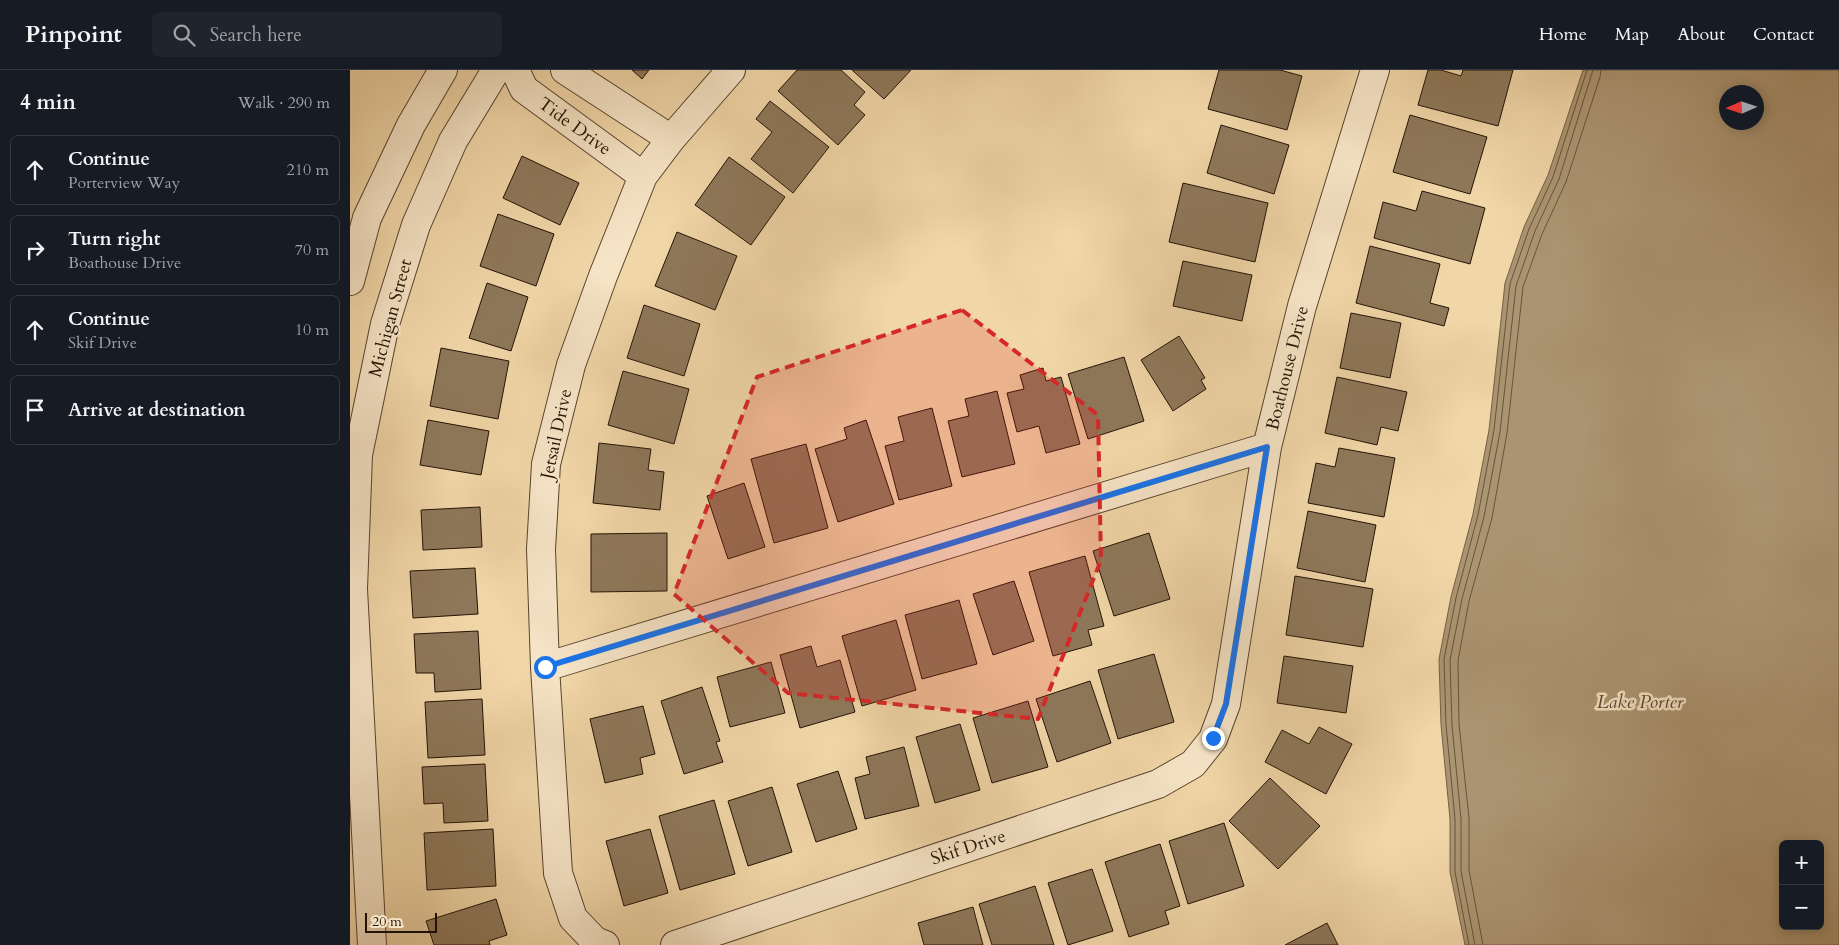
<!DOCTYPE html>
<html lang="en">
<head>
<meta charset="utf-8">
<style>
	:root { --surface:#171b24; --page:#20242c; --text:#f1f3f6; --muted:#9ea1a6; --line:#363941 }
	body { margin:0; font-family:Cardo,serif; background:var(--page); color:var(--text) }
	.controls { position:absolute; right:15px; bottom:15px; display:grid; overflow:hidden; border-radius:8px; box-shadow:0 2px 12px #0003 }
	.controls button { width:45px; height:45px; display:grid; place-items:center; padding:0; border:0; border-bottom:1px solid var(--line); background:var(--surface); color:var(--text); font:25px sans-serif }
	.compass { position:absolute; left:1369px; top:15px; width:45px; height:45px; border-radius:50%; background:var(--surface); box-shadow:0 2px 12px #0003; rotate:267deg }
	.scale { position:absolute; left:15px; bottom:12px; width:72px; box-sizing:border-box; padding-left:5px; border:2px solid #231305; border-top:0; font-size:14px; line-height:18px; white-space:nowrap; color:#231305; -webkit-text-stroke:4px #f6e4c6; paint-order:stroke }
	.stop { position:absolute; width:15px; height:15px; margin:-11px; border:4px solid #1a73e8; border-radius:50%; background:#fff }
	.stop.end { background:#1a73e8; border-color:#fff; box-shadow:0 1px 5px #0008 }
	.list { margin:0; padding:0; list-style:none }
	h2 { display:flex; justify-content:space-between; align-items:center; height:65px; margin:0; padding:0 20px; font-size:21px }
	h2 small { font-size:16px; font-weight:400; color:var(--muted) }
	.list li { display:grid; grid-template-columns:32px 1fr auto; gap:15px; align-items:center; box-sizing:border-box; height:70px; margin:0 10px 10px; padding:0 10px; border:1px solid var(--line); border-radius:8px }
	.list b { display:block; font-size:19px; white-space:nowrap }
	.list p { margin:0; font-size:16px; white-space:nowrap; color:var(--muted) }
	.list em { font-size:16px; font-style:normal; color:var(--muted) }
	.icon { flex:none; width:28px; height:28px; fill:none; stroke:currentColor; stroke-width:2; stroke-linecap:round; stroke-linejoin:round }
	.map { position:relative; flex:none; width:1489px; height:875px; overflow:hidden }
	header { display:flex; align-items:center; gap:30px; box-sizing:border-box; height:70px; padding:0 25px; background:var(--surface); border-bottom:1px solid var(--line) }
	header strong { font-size:24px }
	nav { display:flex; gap:28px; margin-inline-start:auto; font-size:18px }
	.search { width:350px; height:45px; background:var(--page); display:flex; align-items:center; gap:12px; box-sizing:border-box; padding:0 18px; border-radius:8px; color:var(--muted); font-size:19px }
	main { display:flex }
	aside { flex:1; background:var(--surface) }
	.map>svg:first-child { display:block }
</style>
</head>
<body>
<header>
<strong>Pinpoint</strong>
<div class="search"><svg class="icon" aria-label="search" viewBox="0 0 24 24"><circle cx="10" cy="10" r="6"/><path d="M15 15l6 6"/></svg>Search here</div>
<nav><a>Home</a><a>Map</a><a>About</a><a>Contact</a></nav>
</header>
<main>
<aside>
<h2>4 min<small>Walk · 290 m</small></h2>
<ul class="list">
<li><svg class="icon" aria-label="ahead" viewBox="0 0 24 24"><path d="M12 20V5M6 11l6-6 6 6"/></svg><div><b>Continue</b><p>Porterview Way</p></div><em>210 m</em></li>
<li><svg class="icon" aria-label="right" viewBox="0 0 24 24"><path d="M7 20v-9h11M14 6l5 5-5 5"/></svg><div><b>Turn right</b><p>Boathouse Drive</p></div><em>70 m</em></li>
<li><svg class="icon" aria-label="ahead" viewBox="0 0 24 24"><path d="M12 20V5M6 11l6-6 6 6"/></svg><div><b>Continue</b><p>Skif Drive</p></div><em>10 m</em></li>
<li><svg class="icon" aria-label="arrive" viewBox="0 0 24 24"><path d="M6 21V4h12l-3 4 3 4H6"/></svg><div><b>Arrive at destination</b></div></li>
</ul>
</aside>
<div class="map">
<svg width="1489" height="875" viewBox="0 0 1489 875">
	<rect width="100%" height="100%" fill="#f1d6a8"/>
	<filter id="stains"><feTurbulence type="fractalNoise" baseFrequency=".004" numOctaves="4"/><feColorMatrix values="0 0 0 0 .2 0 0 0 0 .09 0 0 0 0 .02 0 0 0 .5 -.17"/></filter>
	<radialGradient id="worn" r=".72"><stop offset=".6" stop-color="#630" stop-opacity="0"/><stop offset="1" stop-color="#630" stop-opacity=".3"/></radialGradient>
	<path fill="#ab9471" stroke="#756046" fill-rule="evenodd" d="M 1233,0 L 1489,0 L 1489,875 L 1115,875 L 1100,802 L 1100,749 L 1091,655 L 1089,589 L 1101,527 L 1123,444 L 1139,360 L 1155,213 L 1174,157 L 1198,105 ZM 1376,22 L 1406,22 L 1406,52 L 1376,52 ZM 1433,774 L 1470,774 L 1470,856 L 1433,856 Z"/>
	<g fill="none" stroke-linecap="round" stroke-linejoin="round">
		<path stroke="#67543b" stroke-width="1" d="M 1119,875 L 1105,802 L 1105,749 L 1096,655 L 1094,589 L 1106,528 L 1128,445 L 1144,360 L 1160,214 L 1179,159 L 1203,107 L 1237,0
			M 1125,875 L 1111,801 L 1111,749 L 1102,655 L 1100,590 L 1112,529 L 1134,447 L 1150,362 L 1166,216 L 1185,161 L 1209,109 L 1243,0
			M 1133,875 L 1119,800 L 1119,748 L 1109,654 L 1108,591 L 1119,531 L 1142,448 L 1157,363 L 1173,217 L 1192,164 L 1216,112 L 1250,7 L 1251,0"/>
	</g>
	<path fill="#8e785a" stroke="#231305" d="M 282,0 L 299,0 L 292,9 Z
		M 447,0 L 491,0 L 515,22 L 504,35 L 515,45 L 488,75 L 428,21 Z
		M 502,0 L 561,0 L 534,29 Z
		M 869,0 L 930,0 L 952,6 L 937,60 L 858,39 Z
		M 1078,0 L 1091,0 L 1111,6 L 1113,0 L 1163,0 L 1148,56 L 1068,35 Z
		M 420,31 L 479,77 L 443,123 L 401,89 L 422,62 L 406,49 Z
		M 1060,45 L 1137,67 L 1120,124 L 1043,102 Z
		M 871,55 L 939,75 L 924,124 L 857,103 Z
		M 172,86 L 229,113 L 210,155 L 153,128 Z
		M 379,87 L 435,127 L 401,175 L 345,135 Z
		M 833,113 L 918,133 L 905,192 L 819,172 Z
		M 1072,121 L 1135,138 L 1120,194 L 1024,168 L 1033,132 L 1066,141 Z
		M 148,144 L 204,164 L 186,216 L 130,196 Z
		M 327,162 L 387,186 L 365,240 L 305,216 Z
		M 1020,176 L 1090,194 L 1080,233 L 1099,238 L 1094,256 L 1006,233 Z
		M 833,191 L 902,205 L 892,251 L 823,236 Z
		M 137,213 L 178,227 L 161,281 L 119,268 Z
		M 294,235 L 350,254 L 334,306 L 277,288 Z
		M 1001,243 L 1051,253 L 1040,308 L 990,298 Z
		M 829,266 L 855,308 L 851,310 L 856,319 L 823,341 L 791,290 Z
		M 91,278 L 159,291 L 148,349 L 80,336 Z
		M 774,287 L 794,351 L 738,369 L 718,304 Z
		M 693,298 L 696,311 L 711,307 L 730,374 L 696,383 L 689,356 L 667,362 L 657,323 L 674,319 L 670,305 Z
		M 273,301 L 339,319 L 324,374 L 258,355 Z
		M 987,307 L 1057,322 L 1048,361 L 1031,357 L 1027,375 L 975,363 Z
		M 647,321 L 665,394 L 612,407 L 598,351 L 619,346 L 615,329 Z
		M 582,338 L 602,416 L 549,430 L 535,376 L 554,371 L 548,347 Z
		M 78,350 L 139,361 L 131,405 L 70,395 Z
		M 516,350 L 544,434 L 488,452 L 465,379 L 497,369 L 494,358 Z
		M 249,373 L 301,379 L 298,400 L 314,402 L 310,440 L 243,433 Z
		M 456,374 L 478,458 L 424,473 L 401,389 Z
		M 989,378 L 1045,388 L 1034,447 L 958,433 L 966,393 L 985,397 Z
		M 394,413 L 415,477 L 378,489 L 357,426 Z
		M 130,437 L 132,477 L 73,480 L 71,440 Z
		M 958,441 L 1026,455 L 1015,512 L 947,498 Z
		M 317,463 L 317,521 L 241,522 L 241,464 Z
		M 799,463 L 820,529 L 764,546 L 743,481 Z
		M 735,486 L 754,556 L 738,560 L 742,575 L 703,586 L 679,502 Z
		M 125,498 L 128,544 L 63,548 L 60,501 Z
		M 945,506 L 1023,519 L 1013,577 L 936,565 Z
		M 664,511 L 684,571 L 643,585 L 623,524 Z
		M 609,530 L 627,594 L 572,609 L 555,545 Z
		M 546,550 L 566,620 L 512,636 L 492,566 Z
		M 128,561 L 131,619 L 85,622 L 84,603 L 66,603 L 64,564 Z
		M 461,576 L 467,597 L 490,590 L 505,642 L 450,658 L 430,585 Z
		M 804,584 L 824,652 L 768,669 L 748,600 Z
		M 934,586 L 1003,596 L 996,643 L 927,633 Z
		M 421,592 L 435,643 L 380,657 L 367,607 Z
		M 740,611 L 761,673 L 707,692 L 686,629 Z
		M 352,617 L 370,671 L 366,672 L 373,692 L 334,704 L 311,631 Z
		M 132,629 L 135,685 L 78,688 L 75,632 Z
		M 678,631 L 698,697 L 642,713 L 623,648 Z
		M 293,636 L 305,684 L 290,688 L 293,704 L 255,713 L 240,649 Z
		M 610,654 L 630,720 L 585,733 L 566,667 Z
		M 969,657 L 1002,674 L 976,724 L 915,692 L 932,660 L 959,674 Z
		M 554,677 L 569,736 L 515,749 L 505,708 L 520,704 L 516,687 Z
		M 135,694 L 138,751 L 94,753 L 93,733 L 74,734 L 72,697 Z
		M 488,701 L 507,759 L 466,772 L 447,714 Z
		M 920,708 L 970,756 L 928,799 L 879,751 Z
		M 422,717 L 442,782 L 398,796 L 378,731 Z
		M 364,730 L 385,804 L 330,820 L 309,746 Z
		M 874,753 L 894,816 L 838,834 L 819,771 Z
		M 143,759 L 146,816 L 77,820 L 74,763 Z
		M 300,759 L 318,823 L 274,836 L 256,771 Z
		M 810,774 L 830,836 L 815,841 L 819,854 L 779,867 L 755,792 Z
		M 742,799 L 763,861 L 718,875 L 698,813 Z
		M 685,816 L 704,875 L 642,875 L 629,834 Z
		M 146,829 L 157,865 L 139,871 L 140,875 L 84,875 L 76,851 Z
		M 623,837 L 633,875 L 574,875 L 568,853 Z
		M 977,853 L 988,875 L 935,875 Z"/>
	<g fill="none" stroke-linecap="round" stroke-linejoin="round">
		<g stroke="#56442e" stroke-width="30">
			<path id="minor" d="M 165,0 L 174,19 L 293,106
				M 215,0 L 321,69
				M 0,211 L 17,148 L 61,55 L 93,0
				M 195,597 L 917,377
				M 22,875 L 3,519 L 8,385 L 35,254 L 66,155 L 103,71 L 146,0
				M 255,875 L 245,871 L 223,848 L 208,803 L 195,597 L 191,479 L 196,394 L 221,295 L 253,206 L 293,106 L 321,69 L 381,0
				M 325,875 L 808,714 L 843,694 L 863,669 L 876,634 L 917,377 L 952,236 L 1025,0"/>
		</g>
		<use href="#minor" stroke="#f6e4c6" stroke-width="28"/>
	</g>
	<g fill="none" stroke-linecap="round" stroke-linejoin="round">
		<path stroke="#1a73e8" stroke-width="6" d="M 195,597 L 917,377 L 876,634 L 863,668"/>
	</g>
	<path fill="#d62828" fill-opacity="0.2" stroke="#d62828" stroke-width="4" stroke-dasharray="10 6" stroke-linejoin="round" d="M 612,240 L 748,345 L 751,490 L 688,649 L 438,623 L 324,524 L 407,307 Z"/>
	<g text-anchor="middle" stroke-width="5" stroke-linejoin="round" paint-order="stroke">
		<g font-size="18" fill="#231305" stroke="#f6e4c6">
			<text transform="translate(225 56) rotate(36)" y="6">Tide Drive</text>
			<text transform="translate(40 248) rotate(-75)" y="6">Michigan Street</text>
			<text transform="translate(937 298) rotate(-76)" y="6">Boathouse Drive</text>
			<text transform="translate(206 364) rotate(-78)" y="6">Jetsail Drive</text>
			<text transform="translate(618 777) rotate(-18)" y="6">Skif Drive</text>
		</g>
		<g font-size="19" font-style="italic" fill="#594730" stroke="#f6e4c6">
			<text x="1290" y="638">Lake Porter</text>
		</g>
	</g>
	<rect width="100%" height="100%" filter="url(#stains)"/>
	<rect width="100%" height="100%" fill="url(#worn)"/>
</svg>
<div class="controls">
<button>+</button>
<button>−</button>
</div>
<svg class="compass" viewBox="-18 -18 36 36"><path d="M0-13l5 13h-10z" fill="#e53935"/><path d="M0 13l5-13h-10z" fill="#9ea1a6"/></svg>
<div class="scale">20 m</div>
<div class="stop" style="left:195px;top:597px"></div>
<div class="stop end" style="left:863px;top:668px"></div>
</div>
</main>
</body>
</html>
